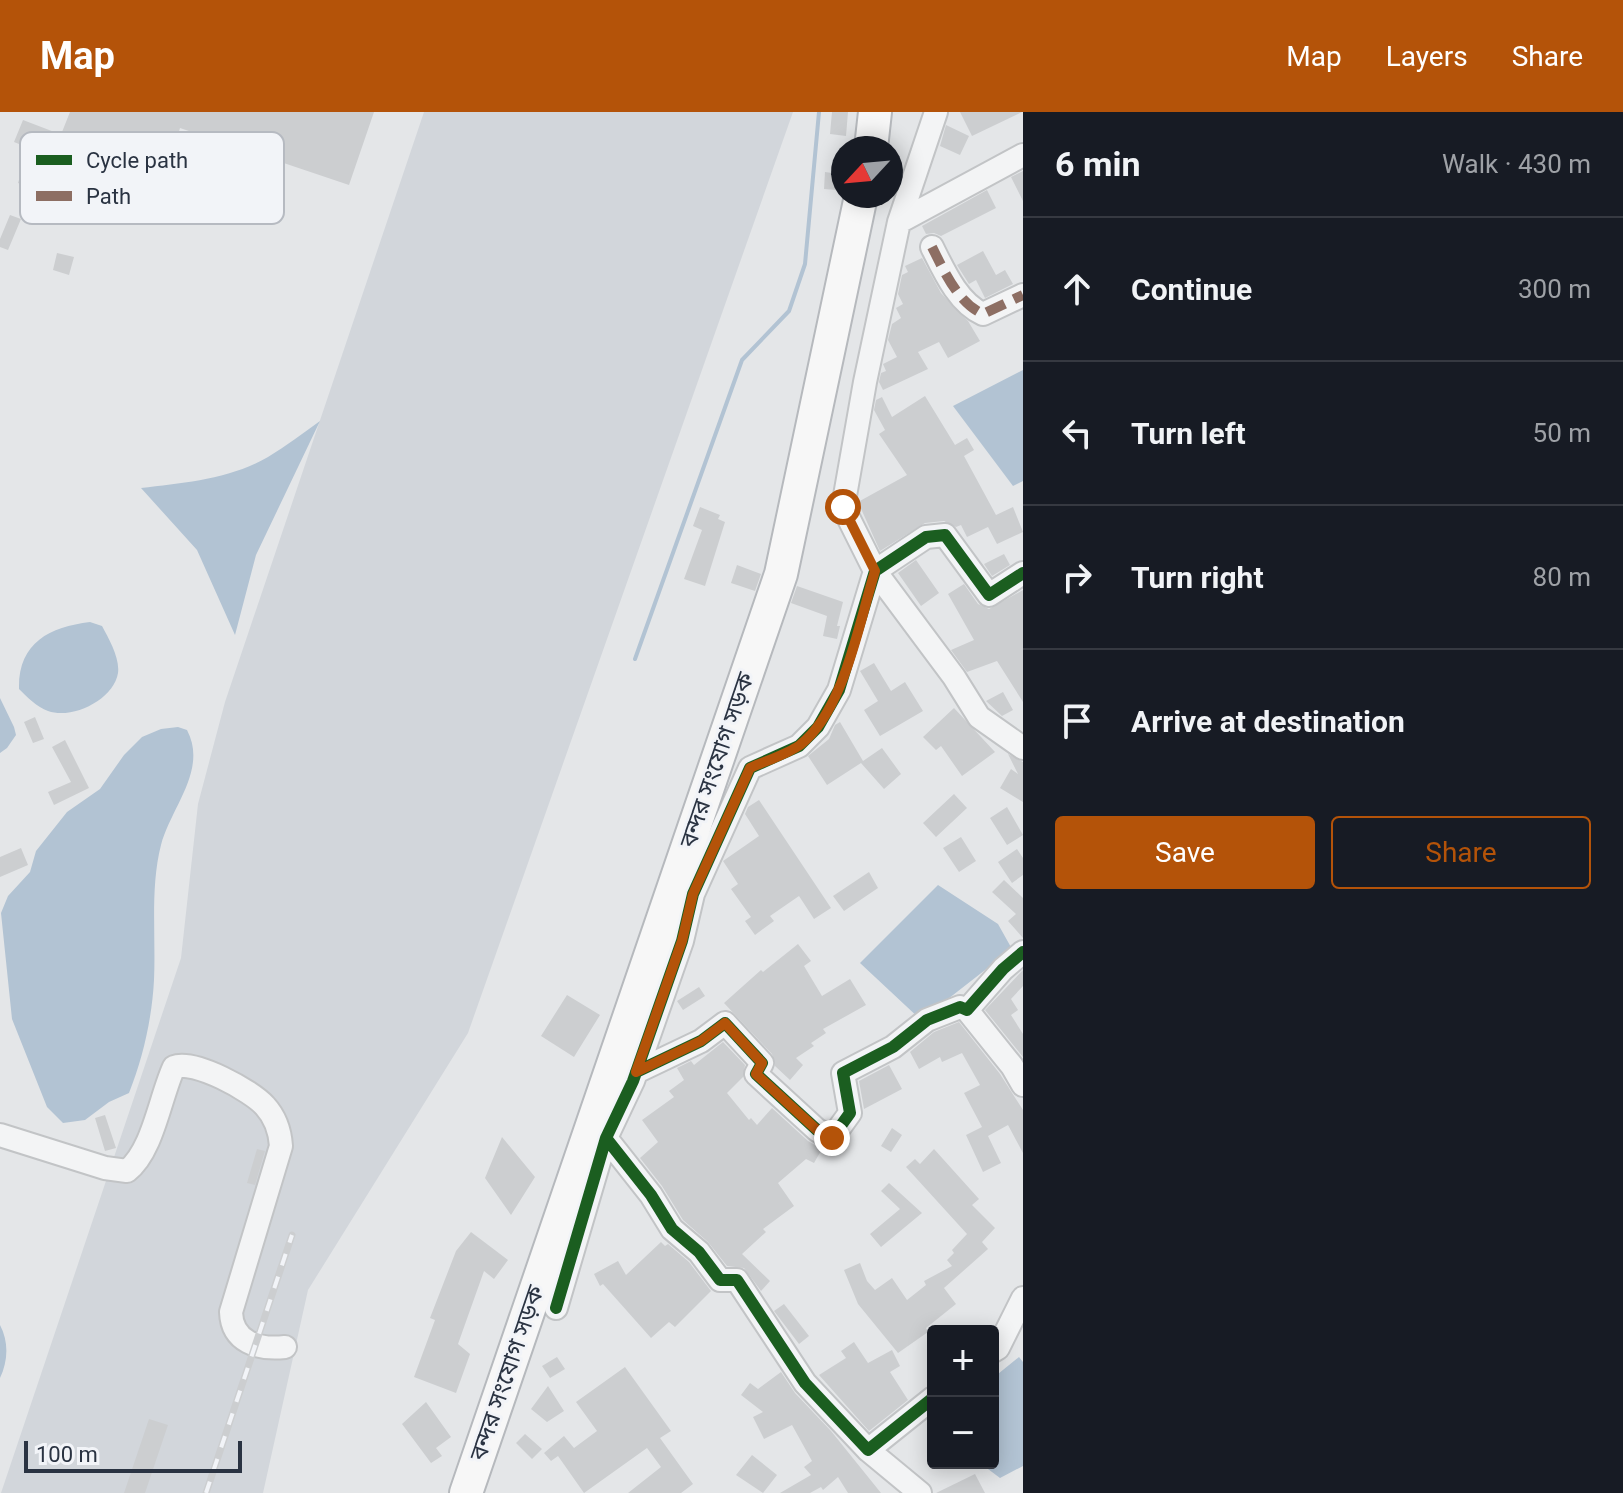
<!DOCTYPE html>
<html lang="en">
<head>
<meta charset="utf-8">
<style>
	:root { --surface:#171b24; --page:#20242c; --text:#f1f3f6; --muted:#9ea1a6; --line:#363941; --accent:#b45309 }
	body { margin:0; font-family:Roboto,"Noto Sans Bengali",sans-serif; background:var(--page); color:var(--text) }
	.controls { position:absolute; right:24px; bottom:24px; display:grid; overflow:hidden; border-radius:8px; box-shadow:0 4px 20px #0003 }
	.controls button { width:72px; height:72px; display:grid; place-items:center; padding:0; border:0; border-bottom:2px solid var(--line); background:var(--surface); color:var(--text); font:40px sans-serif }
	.compass { position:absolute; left:831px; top:24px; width:72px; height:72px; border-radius:50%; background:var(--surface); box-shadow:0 4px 20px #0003; rotate:244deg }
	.scale { position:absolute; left:24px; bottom:20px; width:218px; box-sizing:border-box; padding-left:8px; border:4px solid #2a3342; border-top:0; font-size:22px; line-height:28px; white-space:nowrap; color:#2a3342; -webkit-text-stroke:6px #f2f4f8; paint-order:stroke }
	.stop { position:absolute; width:24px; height:24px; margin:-18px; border:6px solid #b45309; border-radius:50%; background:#fff }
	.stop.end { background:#b45309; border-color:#fff; box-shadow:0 2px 8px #0008 }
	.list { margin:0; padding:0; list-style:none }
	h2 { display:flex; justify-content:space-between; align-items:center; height:104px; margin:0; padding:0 32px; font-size:34px }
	h2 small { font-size:26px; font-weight:400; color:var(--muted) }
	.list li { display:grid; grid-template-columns:52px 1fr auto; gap:24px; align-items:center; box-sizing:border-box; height:144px; padding:0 32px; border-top:2px solid var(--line) }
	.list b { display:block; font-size:30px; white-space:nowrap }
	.list em { font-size:26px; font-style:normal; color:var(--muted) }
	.actions { display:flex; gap:16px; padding:24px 32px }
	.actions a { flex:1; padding:18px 0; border:2px solid var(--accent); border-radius:8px; text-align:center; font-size:28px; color:var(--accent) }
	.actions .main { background:var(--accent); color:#fff }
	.icon { flex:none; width:44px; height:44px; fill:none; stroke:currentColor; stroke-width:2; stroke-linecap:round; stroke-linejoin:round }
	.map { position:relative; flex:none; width:1023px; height:1381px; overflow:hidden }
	header { display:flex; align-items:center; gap:48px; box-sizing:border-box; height:112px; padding:0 40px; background:var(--accent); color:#fff }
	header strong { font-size:38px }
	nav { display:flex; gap:44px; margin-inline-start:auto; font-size:28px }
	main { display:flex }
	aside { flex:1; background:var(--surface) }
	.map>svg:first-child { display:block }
</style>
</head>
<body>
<header>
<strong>Map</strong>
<nav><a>Map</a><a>Layers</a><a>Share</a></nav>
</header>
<main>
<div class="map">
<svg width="1023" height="1381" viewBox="0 0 1023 1381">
	<rect width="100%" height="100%" fill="#e4e6e8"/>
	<path fill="#d2d6db" d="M 424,0 L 793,0 L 468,921 L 308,1178 L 263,1381 L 1,1381 L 181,846 L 198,692 L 225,590 Z"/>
	<path fill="#b2c3d3" d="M 1023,258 L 1023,369 L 1013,374 L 953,294 Z
		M 320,309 L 256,443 L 235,523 L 197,438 L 141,376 C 184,371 230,367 268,345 C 286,334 303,321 320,309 Z
		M 90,510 L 102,514 C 109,527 120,546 118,561 C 114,587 73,608 48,599 C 37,595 27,585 19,577 C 18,531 49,515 90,510 Z
		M 0,586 L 14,615 L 16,623 L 7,636 L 0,641 Z
		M 178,615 L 187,618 C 208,658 171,695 161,733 C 150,776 156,824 154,868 C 152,906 143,946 129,981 L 109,990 L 85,1008 L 63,1011 L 47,995 L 12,907 L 1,801 L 8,784 L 30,760 L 36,739 L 67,700 L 100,677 L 124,643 L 142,625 L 161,617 Z
		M 938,773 L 998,812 L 1012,837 L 921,908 L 860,851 Z
		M 0,1213 C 9,1230 8,1249 0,1266 Z
		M 1019,1245 L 1023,1250 L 1023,1354 L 1000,1366 L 980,1351 L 993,1351 L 993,1266 Z"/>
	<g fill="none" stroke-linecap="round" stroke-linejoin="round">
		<path stroke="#b2c3d3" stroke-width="4" d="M 635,547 L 742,248 L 789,199 L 805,152 L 819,0"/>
	</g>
	<path fill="#ccced0" d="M 70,0 L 374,0 L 349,73 L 180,16 L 175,33 L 150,26 L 146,35 L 133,30 L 125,54 L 95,44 L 100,32 L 62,20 Z
		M 832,0 L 848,0 L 846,24 L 830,22 Z
		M 960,0 L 1022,0 L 972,24 Z
		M 23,8 L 70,26 L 61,48 L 42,41 L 31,76 L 18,71 L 29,36 L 14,30 Z
		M 946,13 L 969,24 L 960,43 L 940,34 Z
		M 1023,59 L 1023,89 L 1011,65 Z
		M 825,60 L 838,62 L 837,78 L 824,77 Z
		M 987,78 L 996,96 L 941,124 L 934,121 L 926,122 L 922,114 Z
		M 10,103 L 21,107 L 8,138 L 0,135 L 0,127 Z
		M 983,139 L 996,163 L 1005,158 L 1013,172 L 985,186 L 976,168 L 969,172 L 957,153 Z
		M 57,141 L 74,145 L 69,163 L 53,158 Z
		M 922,146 L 941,181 L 968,209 L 980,229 L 948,246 L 939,230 L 918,240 L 928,257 L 883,278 L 879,270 L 881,261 L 886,259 L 883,252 L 897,245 L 888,228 L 892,212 L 901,206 L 896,196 L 903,192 L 898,182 L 902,163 L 908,160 L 905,154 Z
		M 925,284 L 955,333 L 967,326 L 974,338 L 964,344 L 996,403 L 1013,395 L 1023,420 L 997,432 L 988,415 L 967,425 L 961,413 L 956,415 L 944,409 L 925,411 L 880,439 L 858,390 L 907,363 L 879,322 L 885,318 L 874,298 L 876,288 L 882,285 L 892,305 Z
		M 700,395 L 720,403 L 718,407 L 725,410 L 705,474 L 684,467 L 702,418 L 693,414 Z
		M 1004,442 L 1010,453 L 992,464 L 984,452 Z
		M 916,448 L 939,481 L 921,494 L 898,461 Z
		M 737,453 L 761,462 L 755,479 L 731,471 Z
		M 964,472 L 978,492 L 989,497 L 1023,478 L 1023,590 L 997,549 L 967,560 L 951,538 L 974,528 L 948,482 Z
		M 797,474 L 843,490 L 837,514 L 840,514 L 837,527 L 823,524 L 827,504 L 791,491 Z
		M 874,551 L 891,579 L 905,570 L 923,599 L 880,624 L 864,598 L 878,589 L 860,559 Z
		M 1003,580 L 1013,598 L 1002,604 L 986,589 Z
		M 954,596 L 995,640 L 962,664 L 941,634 L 936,638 L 923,625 Z
		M 35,605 L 44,627 L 33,631 L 24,610 Z
		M 840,610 L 863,649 L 882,636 L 901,662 L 884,677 L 861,651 L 827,673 L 808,644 L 829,627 L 835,613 Z
		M 65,628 L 89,676 L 54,693 L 48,680 L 71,670 L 52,635 Z
		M 1008,642 L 1023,650 L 1023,690 L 1000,676 L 1011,657 L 1018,662 Z
		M 954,682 L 967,696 L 936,725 L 923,711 Z
		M 759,688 L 831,796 L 814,807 L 799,784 L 770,804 L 774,809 L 755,823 L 745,809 L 751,805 L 731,777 L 738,772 L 723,749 L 759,724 L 745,702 L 748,695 Z
		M 1007,695 L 1023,723 L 1007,733 L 990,706 Z
		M 961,725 L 976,749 L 959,760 L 943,736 Z
		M 21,736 L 28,753 L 0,765 L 0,745 Z
		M 1017,737 L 1023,746 L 1023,763 L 1012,771 L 998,750 Z
		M 869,760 L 878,776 L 844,799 L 833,784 Z
		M 1004,768 L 1023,786 L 1023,826 L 1008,809 L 1016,802 L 992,780 Z
		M 798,832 L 811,849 L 804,854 L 822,884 L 850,867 L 866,893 L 823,917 L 826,921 L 811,931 L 814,934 L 796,946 L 803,953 L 790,968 L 775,954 L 772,942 L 724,891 L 761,858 L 763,860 Z
		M 1023,858 L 1023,874 L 1011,887 L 1018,898 L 1011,903 L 1023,922 L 1023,945 L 985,898 Z
		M 699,875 L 705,884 L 683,898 L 677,889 Z
		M 567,883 L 600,903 L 574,945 L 541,924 Z
		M 959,910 L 1000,962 L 1023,998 L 1023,1041 L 1008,1013 L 988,1024 L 1001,1051 L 983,1060 L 966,1023 L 982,1015 L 964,981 L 980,973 L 962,941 L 942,950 L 940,945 L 919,957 L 910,940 L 934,920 Z
		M 723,930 L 745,953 L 743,965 L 727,981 L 749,1008 L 751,1006 L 757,1013 L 772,996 L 808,1029 L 822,1037 L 814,1051 L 806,1047 L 778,1071 L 794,1094 L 763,1117 L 766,1120 L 742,1142 L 770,1169 L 761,1179 L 744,1156 L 727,1154 L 708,1130 L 683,1108 L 662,1074 L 640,1046 L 658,1030 L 642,1008 L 674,985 L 669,979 L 684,968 L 677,956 L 691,949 L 694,953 Z
		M 889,953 L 902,977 L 864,997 L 859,969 Z
		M 105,1003 L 116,1036 L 105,1039 L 95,1006 Z
		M 892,1016 L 902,1023 L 891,1040 L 881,1034 Z
		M 502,1025 L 535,1065 L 511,1103 L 485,1066 Z
		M 257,1037 L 265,1039 L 255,1073 L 247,1071 Z
		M 934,1037 L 979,1087 L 972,1093 L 995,1116 L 982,1130 L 988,1137 L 944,1176 L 956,1192 L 926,1216 L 928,1220 L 898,1241 L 858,1192 L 844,1158 L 860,1151 L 867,1169 L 875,1178 L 892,1166 L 907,1188 L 926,1173 L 924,1169 L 952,1154 L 947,1148 L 954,1141 L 952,1138 L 967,1122 L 906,1055 L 915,1047 L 920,1052 Z
		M 889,1071 L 922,1101 L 881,1135 L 870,1122 L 900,1097 L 881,1079 Z
		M 471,1120 L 508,1148 L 494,1167 L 484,1159 L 458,1232 L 470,1242 L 456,1281 L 414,1265 L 435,1208 L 430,1206 L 456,1139 Z
		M 661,1130 L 665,1134 L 668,1132 L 689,1150 L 711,1179 L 675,1215 L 669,1210 L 651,1226 L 603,1172 L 600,1174 L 594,1162 L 618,1149 L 626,1163 Z
		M 784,1192 L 809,1224 L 799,1232 L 774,1199 Z
		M 854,1230 L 868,1251 L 892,1238 L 900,1254 L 890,1260 L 908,1288 L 869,1319 L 819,1263 L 846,1246 L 841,1239 Z
		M 557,1245 L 565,1257 L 550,1266 L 542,1254 Z
		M 625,1255 L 671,1319 L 660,1326 L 693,1372 L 681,1381 L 628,1381 L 661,1355 L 647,1336 L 584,1381 L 558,1344 L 551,1349 L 544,1341 L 564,1324 L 574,1336 L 597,1319 L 576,1290 Z
		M 781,1260 L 795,1281 L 831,1319 L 881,1381 L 848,1381 L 838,1365 L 823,1378 L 821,1375 L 810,1381 L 780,1381 L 811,1363 L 804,1355 L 812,1349 L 792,1313 L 764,1327 L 753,1305 L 763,1300 L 741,1283 L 750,1271 L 758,1277 Z
		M 548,1274 L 564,1299 L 547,1310 L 531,1297 Z
		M 426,1290 L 451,1325 L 436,1336 L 442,1344 L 431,1351 L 402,1312 Z
		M 149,1307 L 168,1313 L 145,1381 L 124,1381 Z
		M 525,1322 L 542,1337 L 532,1347 L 516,1331 Z
		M 752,1343 L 777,1363 L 763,1381 L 736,1363 Z
		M 975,1362 L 985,1381 L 936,1381 Z"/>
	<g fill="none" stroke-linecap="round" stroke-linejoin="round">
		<g stroke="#c2c4c6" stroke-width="26">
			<path id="minor" d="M 936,0 L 899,110 L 865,270 L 843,395 L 875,459 L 954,565 L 979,605 L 1023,636
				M 899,110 L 1023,43
				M 932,135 C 944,159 958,191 983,202 L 1023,183
				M 967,898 L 1012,954 L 1023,973
				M 636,960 L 701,929 L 725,911 L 762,951 L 756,962 L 817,1018 L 832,1026 L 850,1001 L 843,961 L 893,935 L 927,908 L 960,895 L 967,898 L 1003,857 L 1023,840
				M 0,1023 L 105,1056 L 127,1059 C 153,1039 160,985 174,955 C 194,947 252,979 265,994 C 276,1006 280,1019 281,1034 L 231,1200 C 232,1230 258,1238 285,1235
				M 606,1026 L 651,1083 L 672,1117 L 699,1140 L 720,1168 L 737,1168 L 805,1271 L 868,1338 L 933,1286
				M 556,1196 L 606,1026 L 633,969 L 682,829 L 693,782 L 750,656 L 799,634 L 818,615 L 839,578 L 875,459 L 926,425 L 945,423 L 989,483 L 1023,461
				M 993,1239 L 998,1236 L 1023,1186
				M 868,1338 L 920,1381"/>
		</g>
		<g stroke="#b6b9bd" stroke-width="36">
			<path id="highway" d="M 871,36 L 875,0
				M 466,1381 L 781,462 L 861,84"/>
		</g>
		<use href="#minor" stroke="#f3f4f5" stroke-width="22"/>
		<use href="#highway" stroke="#f7f7f7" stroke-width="32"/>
		<g stroke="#ccced0" stroke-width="7">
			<path id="rail" d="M 206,1381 L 292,1123"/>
		</g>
		<use href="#rail" stroke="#f2f4f8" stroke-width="4" stroke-dasharray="12" stroke-linecap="butt"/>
		<path stroke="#8d6e63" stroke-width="10" stroke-dasharray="20 10" stroke-linecap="butt" d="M 932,135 C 944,159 958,191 983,202 L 1023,183"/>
		<g stroke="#f2f4f8" stroke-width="17">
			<path id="cycleway" d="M 636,960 L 701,929 L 725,911 L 762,951 L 756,962 L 817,1018 L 832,1026 L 850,1001 L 843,961 L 893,935 L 927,908 L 960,895 L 967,898 L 1003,857 L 1023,840
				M 606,1026 L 651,1083 L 672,1117 L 699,1140 L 720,1168 L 737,1168 L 805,1271 L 868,1338 L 933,1286
				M 556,1196 L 606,1026 L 633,969 L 682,829 L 693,782 L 750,656 L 799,634 L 818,615 L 839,578 L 875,459 L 926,425 L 945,423 L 989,483 L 1023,461"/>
		</g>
		<use href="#cycleway" stroke="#1b5e20" stroke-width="12"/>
	</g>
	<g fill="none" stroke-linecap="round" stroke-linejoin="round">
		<path stroke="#b45309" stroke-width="10" d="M 832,1026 L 817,1018 L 756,962 L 762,951 L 725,911 L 701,929 L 636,960 L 682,829 L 693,782 L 750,656 C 765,649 786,643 800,633 C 844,599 859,511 875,459 L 843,395"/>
	</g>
	<g text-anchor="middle" stroke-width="6" stroke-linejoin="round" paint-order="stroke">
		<g font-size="24" fill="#2a3342" stroke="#f2f4f8">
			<text transform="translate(717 648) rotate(-71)" y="8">বন্দর সংযোগ সড়ক</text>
			<text transform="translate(507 1261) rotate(-71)" y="8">বন্দর সংযোগ সড়ক</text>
		</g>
	</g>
	<rect x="20" y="20" width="264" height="92" rx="12" fill="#f2f4f8" stroke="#b6bac1" stroke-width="2"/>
	<rect x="36" y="43" width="36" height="10" fill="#1b5e20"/>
	<rect x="36" y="79" width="36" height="10" fill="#8d6e63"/>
	<g font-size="22" fill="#2a3342">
		<text x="86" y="56">Cycle path</text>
		<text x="86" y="92">Path</text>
	</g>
</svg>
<div class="controls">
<button>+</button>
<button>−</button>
</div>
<svg class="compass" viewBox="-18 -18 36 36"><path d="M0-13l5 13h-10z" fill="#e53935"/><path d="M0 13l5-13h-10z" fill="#9ea1a6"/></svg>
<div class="scale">100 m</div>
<div class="stop" style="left:843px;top:395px"></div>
<div class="stop end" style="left:832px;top:1026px"></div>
</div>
<aside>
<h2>6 min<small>Walk · 430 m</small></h2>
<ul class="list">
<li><svg class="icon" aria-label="ahead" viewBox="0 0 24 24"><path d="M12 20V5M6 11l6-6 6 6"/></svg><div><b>Continue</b></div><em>300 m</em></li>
<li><svg class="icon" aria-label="left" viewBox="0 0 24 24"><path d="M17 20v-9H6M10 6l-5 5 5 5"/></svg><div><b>Turn left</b></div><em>50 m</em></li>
<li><svg class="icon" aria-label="right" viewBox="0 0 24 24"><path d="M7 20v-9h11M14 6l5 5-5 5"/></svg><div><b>Turn right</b></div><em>80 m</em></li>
<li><svg class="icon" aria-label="arrive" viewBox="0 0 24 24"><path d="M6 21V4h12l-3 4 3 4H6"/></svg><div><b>Arrive at destination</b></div></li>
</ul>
<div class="actions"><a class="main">Save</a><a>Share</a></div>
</aside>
</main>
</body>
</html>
